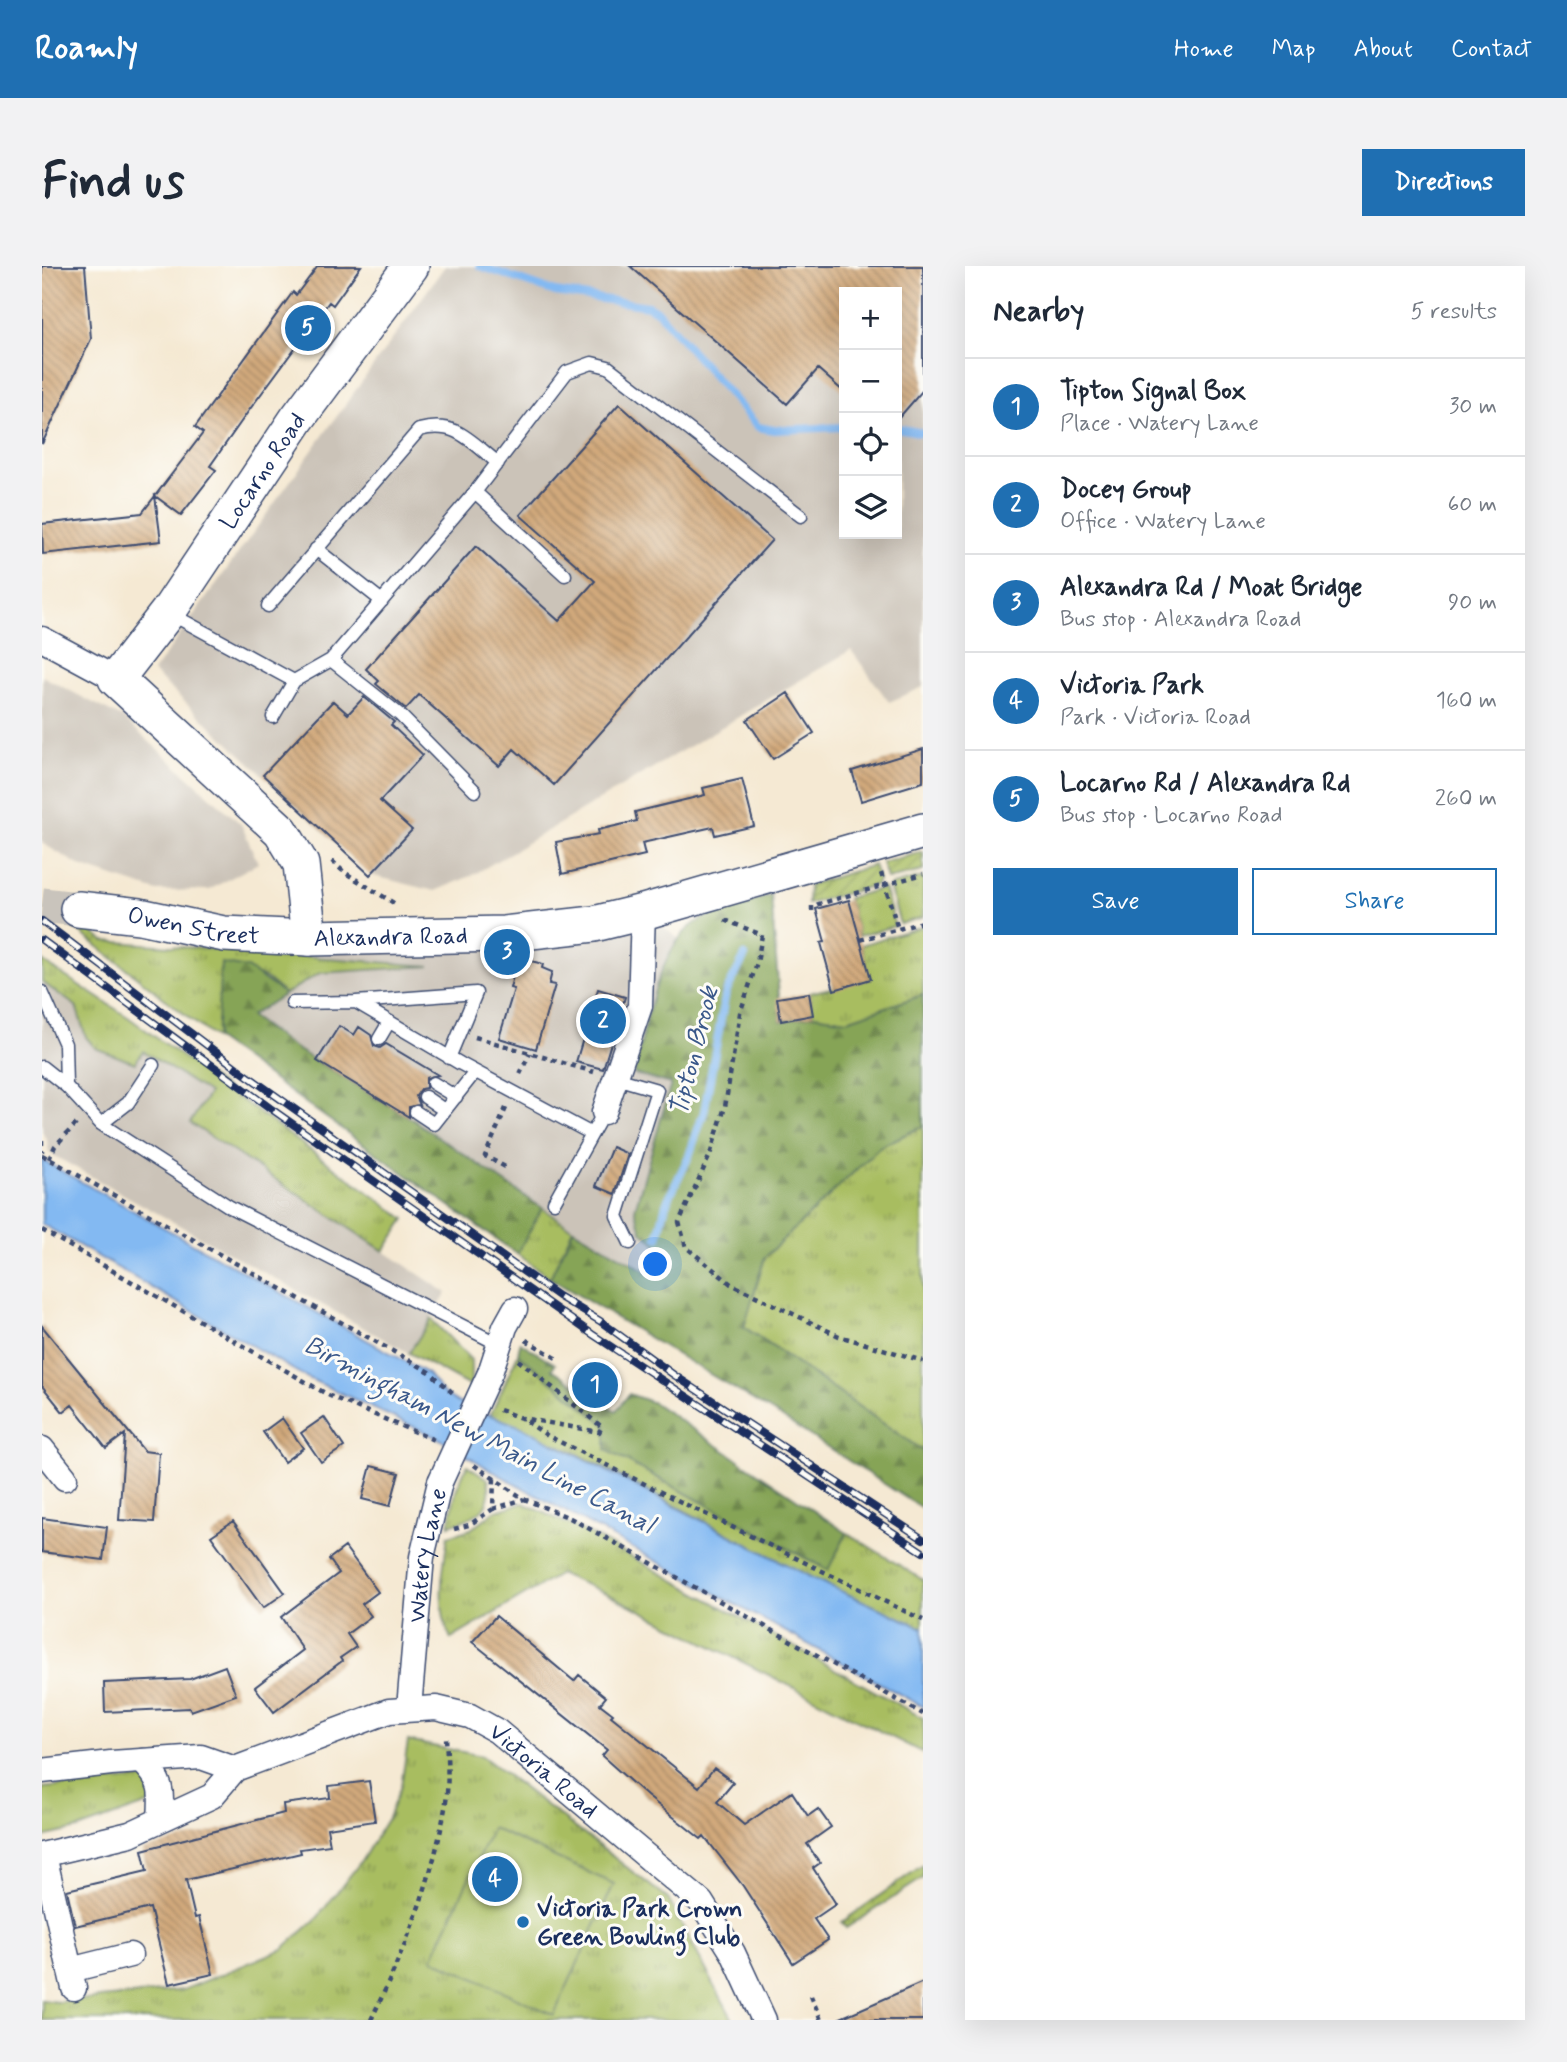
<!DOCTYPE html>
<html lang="en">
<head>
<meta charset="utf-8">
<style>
	:root { --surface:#fff; --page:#f2f2f3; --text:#1f2937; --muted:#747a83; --line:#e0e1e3; --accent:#1f6fb2 }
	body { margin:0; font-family:Mynerve,sans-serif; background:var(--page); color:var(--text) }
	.controls { position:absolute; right:21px; top:21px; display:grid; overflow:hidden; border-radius:0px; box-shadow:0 7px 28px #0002 }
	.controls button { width:63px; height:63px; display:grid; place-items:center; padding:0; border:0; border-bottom:2px solid var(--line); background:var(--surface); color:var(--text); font:35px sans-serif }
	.you { position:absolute; left:614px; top:999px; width:24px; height:24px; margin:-18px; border:5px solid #fff; border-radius:50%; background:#1a73e8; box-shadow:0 0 0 10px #1a73e833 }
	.badge { display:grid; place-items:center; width:46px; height:46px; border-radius:50%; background:var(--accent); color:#fff; font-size:23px; font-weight:700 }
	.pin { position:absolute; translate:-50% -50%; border:4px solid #fff; box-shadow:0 2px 7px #0006 }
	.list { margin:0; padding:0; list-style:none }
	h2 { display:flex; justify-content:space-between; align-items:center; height:91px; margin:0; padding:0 28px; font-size:30px }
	h2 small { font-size:23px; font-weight:400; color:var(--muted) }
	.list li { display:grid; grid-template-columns:46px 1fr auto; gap:21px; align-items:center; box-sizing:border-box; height:98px; padding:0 28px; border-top:2px solid var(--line) }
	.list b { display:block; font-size:26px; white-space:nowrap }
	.list p { margin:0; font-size:23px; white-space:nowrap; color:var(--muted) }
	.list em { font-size:23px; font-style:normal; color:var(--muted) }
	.actions { display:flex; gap:14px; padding:21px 28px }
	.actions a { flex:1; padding:16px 0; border:2px solid var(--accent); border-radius:0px; text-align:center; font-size:24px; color:var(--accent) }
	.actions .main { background:var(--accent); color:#fff }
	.icon { flex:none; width:38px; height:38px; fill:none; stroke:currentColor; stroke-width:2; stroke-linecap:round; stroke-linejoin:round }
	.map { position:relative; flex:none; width:881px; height:1754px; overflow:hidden; border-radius:0px }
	header { display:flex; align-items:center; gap:42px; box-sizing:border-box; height:98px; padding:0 35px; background:var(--accent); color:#fff }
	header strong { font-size:33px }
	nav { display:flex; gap:38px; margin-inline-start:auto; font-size:24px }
	.intro { display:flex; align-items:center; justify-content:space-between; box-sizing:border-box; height:168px; padding:0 42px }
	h1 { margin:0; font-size:49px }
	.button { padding:18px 32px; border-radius:0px; background:var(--accent); color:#fff; font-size:24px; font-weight:700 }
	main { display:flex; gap:42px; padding:0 42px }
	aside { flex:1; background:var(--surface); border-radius:0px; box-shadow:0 7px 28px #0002 }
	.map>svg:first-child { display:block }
</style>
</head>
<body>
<header>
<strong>Roamly</strong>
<nav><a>Home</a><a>Map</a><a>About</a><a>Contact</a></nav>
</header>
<div class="intro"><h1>Find us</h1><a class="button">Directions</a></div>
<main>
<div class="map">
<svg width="881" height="1754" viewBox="0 0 881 1754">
	<defs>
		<pattern id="grass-tufts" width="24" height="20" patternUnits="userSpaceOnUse" patternTransform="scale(1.75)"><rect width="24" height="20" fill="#a8bd61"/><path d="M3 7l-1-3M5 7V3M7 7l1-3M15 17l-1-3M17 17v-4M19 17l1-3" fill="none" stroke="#889a53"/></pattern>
		<pattern id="forest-firs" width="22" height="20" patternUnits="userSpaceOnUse" patternTransform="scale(1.75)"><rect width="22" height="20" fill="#86a457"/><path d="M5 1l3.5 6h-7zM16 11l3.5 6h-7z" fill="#6d864b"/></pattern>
		<pattern id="garden-furrows" width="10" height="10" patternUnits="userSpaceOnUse" patternTransform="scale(1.75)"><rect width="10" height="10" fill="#a8bd61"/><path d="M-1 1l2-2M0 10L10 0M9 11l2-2" fill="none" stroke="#889a53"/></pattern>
		<pattern id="building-back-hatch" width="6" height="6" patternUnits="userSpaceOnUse" patternTransform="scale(1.75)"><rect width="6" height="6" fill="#d1a97b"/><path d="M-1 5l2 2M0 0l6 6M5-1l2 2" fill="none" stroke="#a98a68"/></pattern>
	</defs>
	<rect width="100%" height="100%" fill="#fdfcf7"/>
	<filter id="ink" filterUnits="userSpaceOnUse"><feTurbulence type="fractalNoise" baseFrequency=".0143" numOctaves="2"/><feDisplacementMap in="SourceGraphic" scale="14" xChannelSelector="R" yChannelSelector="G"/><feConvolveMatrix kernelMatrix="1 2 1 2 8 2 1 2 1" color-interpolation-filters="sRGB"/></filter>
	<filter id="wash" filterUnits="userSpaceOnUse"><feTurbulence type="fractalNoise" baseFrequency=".00686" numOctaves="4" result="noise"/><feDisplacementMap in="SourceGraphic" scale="28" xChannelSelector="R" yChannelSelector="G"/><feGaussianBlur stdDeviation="1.57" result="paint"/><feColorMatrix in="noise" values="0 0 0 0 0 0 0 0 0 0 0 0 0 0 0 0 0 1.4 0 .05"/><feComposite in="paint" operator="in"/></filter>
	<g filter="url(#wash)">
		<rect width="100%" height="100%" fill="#f5e9d3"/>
		<path fill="#cbc3b8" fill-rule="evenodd" d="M 403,0 L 881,0 L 881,421 L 847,436 L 809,384 L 431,609 L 393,625 L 328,609 L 111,406 ZM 802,26 L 855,26 L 855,268 L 802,268 Z
			M 0,410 L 82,453 L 199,558 L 216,597 L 167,624 L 115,625 L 38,600 L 0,577 Z
			M 601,646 L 637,673 L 618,710 L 592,808 L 629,817 L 593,942 L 600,966 L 621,982 L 608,1009 L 531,963 L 370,853 L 249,780 L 207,750 L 267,672 Z
			M 0,695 L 56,730 L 175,815 L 149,857 L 405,1027 L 367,1087 L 7,887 L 5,874 L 0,866 Z"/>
		<path fill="url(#grass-tufts)" stroke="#627660" stroke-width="2" d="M 881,611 L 881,651 L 858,658 L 847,620 Z
			M 842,622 L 853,660 L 817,670 L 806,632 Z
			M 26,657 L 39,657 L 62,675 L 388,700 L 278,707 L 243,728 L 224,712 L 180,697 L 174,773 Z
			M 881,660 L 881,729 L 805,754 L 771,749 L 767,727 L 828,713 L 819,679 Z
			M 0,695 L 86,751 L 363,953 L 342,985 L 148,857 L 167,827 L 101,785 L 93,797 L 53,782 L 44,771 L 34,740 L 0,716 Z
			M 881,860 L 881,1185 L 702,1061 L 723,991 L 839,880 Z
			M 500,942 L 531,963 L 508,1012 L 475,988 Z
			M 389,1053 L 429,1094 L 429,1121 L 367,1087 Z
			M 476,1088 L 564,1159 L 564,1184 L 785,1304 L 805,1267 L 881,1314 L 881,1362 L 774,1314 L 534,1187 L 448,1150 Z
			M 425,1199 L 446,1213 C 453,1243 433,1252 407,1259 L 414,1224 Z
			M 481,1237 L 552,1270 L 881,1452 L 881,1487 L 564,1327 L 518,1308 L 409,1373 C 393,1340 401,1305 406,1270 L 429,1263 L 453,1245 Z
			M 366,1475 L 440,1490 L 626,1633 L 691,1754 L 0,1754 L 0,1734 L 16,1736 L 141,1724 L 241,1683 L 275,1652 L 320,1594 L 346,1552 L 359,1520 Z
			M 104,1512 L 114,1528 L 107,1538 L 36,1563 L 0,1571 L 0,1522 Z
			M 881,1599 L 881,1612 L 804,1662 L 800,1656 Z"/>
		<path fill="url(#forest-firs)" stroke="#506a5a" stroke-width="2" d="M 729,629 L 739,755 L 771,749 L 805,754 L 881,729 L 881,860 L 839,880 L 723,991 L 702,1061 L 881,1185 L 881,1243 L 736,1149 L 508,1012 L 531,963 L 609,1008 L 620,982 L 600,966 L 593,943 L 629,818 L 592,808 C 603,765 614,685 652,658 C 673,643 705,638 729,629 Z
			M 179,697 L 205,702 L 243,728 L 208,750 L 249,780 L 370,853 L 500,942 L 475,988 L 174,773 Z
			M 478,1076 L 513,1098 L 510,1103 L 574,1145 L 587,1128 L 612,1137 L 805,1267 L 786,1304 L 564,1184 L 564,1159 L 476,1088 Z"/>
		<path fill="url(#garden-furrows)" stroke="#627660" stroke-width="2" d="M 881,586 L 881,605 L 845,613 L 840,597 Z
			M 832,599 L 836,614 L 834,619 L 766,638 L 767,619 Z"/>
		<path fill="#a8bd61" stroke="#627660" stroke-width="2" d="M 450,1562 L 572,1618 L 512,1749 L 390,1693 Z"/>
		<path fill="#83b9f2" stroke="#4f74a8" stroke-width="2" d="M 0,894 L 386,1108 L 401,1127 L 417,1137 L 482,1162 L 774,1314 L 881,1362 L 881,1441 L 452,1206 L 400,1174 L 264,1111 L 0,958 Z"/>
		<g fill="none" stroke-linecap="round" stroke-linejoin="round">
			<path stroke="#83b9f2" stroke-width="8" d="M 438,0 L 513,26 L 606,40 L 616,46 L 716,161 L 732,164 L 802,161
				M 855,162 L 881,167
				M 616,971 L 624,938 L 647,890 L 662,846 L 684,726 L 703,690"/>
		</g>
		<g id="blocks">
			<path fill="url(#building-back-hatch)" d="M 0,0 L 43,0 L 49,73 L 0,178 Z
				M 276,0 L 319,0 L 291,39 L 287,36 L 208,143 L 168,200 L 174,204 L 139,249 L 113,230 L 119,275 L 1,288 L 0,258 L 100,247 L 161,167 L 153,161 L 251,26 L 254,29 Z
				M 588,0 L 881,0 L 881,124 L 855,154 L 855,26 L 802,26 L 802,126 L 776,103 L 745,138 Z
				M 577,138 L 730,274 L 512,519 L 472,483 L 457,500 L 377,429 L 364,443 L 334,418 L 337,415 L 324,403 L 434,280 L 517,355 L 553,315 L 478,249 Z
				M 746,427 L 772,467 L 731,493 L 705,454 Z
				M 322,431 L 352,456 L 349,459 L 381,489 L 338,535 L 370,564 L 328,609 L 221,509 L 291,435 L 306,448 Z
				M 881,483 L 881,516 L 819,535 L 810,505 Z
				M 700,513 L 712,560 L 673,569 L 671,561 L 600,577 L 603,589 L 520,608 L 514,576 L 557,568 L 556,564 L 595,555 L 593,546 L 663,529 L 661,522 Z
				M 807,634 L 829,713 L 792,724 L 779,677 L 783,676 L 774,643 Z
				M 481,693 L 501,698 L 500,702 L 510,706 L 507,718 L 513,719 L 494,783 L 457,772 L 472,723 L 468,722 L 474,699 L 479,700 Z
				M 556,723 L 583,731 L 561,803 L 534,796 Z
				M 767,727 L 771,749 L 739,755 L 735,732 Z
				M 297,760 L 312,769 L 317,761 L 329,769 L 332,780 L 338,782 L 344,778 L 396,809 L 384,812 L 384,822 L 379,823 L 374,830 L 378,839 L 367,841 L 367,851 L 275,795 Z
				M 570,881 L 586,888 L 573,928 L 554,920 Z
				M 0,1060 L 102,1185 L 117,1187 L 112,1256 L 77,1254 L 83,1168 L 64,1182 L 30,1139 L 21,1146 L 0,1120 Z
				M 282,1151 L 302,1181 L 279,1196 L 259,1167 Z
				M 240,1152 L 261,1182 L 242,1196 L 221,1166 Z
				M 329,1200 L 357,1207 L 348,1240 L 320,1233 Z
				M 0,1252 L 65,1261 L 61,1294 L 0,1286 Z
				M 191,1255 L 243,1327 L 221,1342 L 169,1270 Z
				M 303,1281 L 336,1326 L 320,1338 L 329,1350 L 305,1368 L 314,1381 L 298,1392 L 300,1395 L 232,1446 L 213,1421 L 261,1384 L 239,1351 L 297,1307 L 287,1293 Z
				M 454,1350 L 532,1415 L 537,1409 L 564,1431 L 558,1438 L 571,1448 L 569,1450 L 657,1521 L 672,1502 L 683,1510 L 691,1517 L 675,1536 L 702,1559 L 750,1526 L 766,1550 L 776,1543 L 789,1561 L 765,1578 L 778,1597 L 771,1602 L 794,1638 L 772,1653 L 786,1674 L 751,1697 L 701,1620 L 662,1570 L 659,1573 L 605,1530 L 560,1490 L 565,1484 L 430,1376 Z
				M 183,1400 L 194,1429 L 149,1445 L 148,1442 L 63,1446 L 62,1417 L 148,1413 Z
				M 327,1515 L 333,1555 L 285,1562 L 288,1579 L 258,1583 L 259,1587 L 144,1614 L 153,1652 L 157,1651 L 171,1708 L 127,1718 L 108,1642 L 33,1660 L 25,1624 L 105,1605 L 100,1584 L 242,1547 L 241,1538 L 288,1532 L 287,1520 Z
				M 881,1716 L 881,1754 L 794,1754 Z"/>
		</g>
	</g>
	<g filter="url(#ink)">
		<use href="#blocks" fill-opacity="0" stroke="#3c4b70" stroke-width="2"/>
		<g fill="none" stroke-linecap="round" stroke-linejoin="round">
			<path stroke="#c9c4bc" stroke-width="35" stroke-dasharray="35 18" stroke-linecap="butt" d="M 0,639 L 36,643"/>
			<g stroke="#3c4b70" stroke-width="15">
				<path id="lane" d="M 433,226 L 523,309
					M 274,283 L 340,335
					M 226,340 L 377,164 C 414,154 428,175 456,197
					M 129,348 L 252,415 L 289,394 L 433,226 L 525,106 L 550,97 L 566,101 L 759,250
					M 289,394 L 358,449 L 433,525
					M 231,451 L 252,415
					M 0,726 L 23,778 L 24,820
					M 314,736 L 434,727 L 407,792
					M 250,737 L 314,736 L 419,798 L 550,868
					M 337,773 L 347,756
					M 0,801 L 24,820 L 59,858 L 188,941 L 456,1078
					M 574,812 L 615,824 L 575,950 L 588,977
					M 391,817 L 414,831
					M 383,831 L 402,844
					M 374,846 L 392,858 L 433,806
					M 59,858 L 86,837 L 111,799
					M 512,936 L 562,846"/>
			</g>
			<g stroke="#3c4b70" stroke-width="27">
				<g id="street">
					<path d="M 0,373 L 74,413"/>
					<path d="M 562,846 L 598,740 L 601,646"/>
					<path d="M 448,1107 L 463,1061 L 473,1043"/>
					<path d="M 0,1183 L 23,1212"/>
					<path id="s1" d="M 367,1442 L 380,1291 L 398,1216"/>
					<path d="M 100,1495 C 121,1516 120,1524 118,1553"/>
					<path d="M 0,1505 L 69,1497 L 159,1491 L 193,1503"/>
					<path id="s2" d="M 0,1589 L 88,1568 L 170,1530 L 193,1503 L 347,1445 L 394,1442 L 428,1450 L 455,1465 L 659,1636 L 691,1687 L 722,1754"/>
					<path d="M 2,1589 L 32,1722"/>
					<path d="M 28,1704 L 88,1689"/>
				</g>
			</g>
			<g stroke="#3c4b70" stroke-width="38">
				<g id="secondary">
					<path id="s3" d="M 36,643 L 98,650 L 182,668 L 267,672 L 462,668 L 552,658 L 601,646 L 881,565"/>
					<path id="s4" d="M 267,672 L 259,598 L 239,565 L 74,413 L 126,346 L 255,153 L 369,0"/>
				</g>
			</g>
			<path stroke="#3c4b70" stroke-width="4.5" stroke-dasharray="5 5" stroke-linecap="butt" d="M 290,595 L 302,606 L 355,639
				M 839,607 L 856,663
				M 770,645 L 770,640 L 881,608
				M 683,654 L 720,669 L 715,697 L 698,747 L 683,841 L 668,889 L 637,956 L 644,981 L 689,1018 L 797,1070 L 881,1095
				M 818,674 L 881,656
				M 433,771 L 552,806
				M 478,808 L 488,787
				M 464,842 L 443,890 L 467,903
				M 0,874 L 0,886
				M 0,889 L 388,1106 L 413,1129
				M 7,893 L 13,880 L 34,858
				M 0,964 L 288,1130 L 392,1174
				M 484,1074 L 516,1093
				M 476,1094 L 560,1161 L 557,1166 L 480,1152
				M 457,1144 L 479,1152 L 506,1170 L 651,1242 L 881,1354
				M 432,1199 L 482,1233 L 528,1252 L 881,1448
				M 451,1243 L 482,1233
				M 412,1263 L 427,1259 L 451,1243 L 452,1212
				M 769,1730 L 779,1754
				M 329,1754 C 362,1685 392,1612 404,1536 C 407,1515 405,1492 404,1471"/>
			<use href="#lane" stroke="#fff" stroke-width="12"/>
			<use href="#street" stroke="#fff" stroke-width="24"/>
			<use href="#secondary" stroke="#fff" stroke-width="35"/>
			<g stroke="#1b2f5e" stroke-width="8">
				<path id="rail" d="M 0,655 L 199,805 L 516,1030 L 558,1055 L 632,1109 L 881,1273
					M 0,674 L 228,842 L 550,1068 L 881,1286"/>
			</g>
			<use href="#rail" stroke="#fdfcf7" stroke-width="5" stroke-dasharray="16" stroke-linecap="butt"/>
			<g stroke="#3c4b70" stroke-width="27" stroke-linecap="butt">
				<path id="street-bridge" d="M 398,1216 L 448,1107"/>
			</g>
			<use href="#street-bridge" stroke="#fff" stroke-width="24"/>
		</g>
	</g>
	<circle fill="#1f6fb2" stroke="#fdfcf7" stroke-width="2.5" cx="481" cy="1656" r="7"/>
	<g text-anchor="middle" stroke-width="6" stroke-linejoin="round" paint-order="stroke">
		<g font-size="24" fill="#1b2f5e" stroke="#fdfcf7">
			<text dy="8" stroke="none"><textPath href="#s4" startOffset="592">Locarno Road</textPath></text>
			<text dy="8" stroke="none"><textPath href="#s3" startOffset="117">Owen Street</textPath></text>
			<text dy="8" stroke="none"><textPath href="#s3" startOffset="315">Alexandra Road</textPath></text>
			<text dy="8" stroke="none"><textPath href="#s1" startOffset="154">Watery Lane</textPath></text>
			<text dy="8" stroke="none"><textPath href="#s2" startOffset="555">Victoria Road</textPath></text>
		</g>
		<g font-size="24" font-weight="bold" fill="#1b2f5e" stroke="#fdfcf7" text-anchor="start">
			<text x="495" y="1650">Victoria Park Crown<tspan x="495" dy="28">Green Bowling Club</tspan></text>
		</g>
		<g font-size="26" font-style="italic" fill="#3a588a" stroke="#fdfcf7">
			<text transform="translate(651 785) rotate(-76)" y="9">Tipton Brook</text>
			<text transform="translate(438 1168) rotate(28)" y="9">Birmingham New Main Line Canal</text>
		</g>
	</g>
</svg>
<div class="controls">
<button>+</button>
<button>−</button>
<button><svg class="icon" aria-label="locate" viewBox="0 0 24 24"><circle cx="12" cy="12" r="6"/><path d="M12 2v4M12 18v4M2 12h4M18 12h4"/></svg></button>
<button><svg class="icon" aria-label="layers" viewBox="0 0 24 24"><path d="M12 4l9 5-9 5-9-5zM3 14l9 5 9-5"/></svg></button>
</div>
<div class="you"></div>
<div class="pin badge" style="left:553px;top:1119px">1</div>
<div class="pin badge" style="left:561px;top:755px">2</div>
<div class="pin badge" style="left:465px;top:686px">3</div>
<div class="pin badge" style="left:453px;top:1613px">4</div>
<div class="pin badge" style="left:266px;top:62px">5</div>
</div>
<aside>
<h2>Nearby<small>5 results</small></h2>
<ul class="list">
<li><span class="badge">1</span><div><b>Tipton Signal Box</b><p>Place · Watery Lane</p></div><em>30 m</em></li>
<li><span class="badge">2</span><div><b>Docey Group</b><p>Office · Watery Lane</p></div><em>60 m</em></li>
<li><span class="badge">3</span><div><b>Alexandra Rd / Moat Bridge</b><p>Bus stop · Alexandra Road</p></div><em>90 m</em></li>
<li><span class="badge">4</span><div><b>Victoria Park</b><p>Park · Victoria Road</p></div><em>160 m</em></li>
<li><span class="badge">5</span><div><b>Locarno Rd / Alexandra Rd</b><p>Bus stop · Locarno Road</p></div><em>260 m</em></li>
</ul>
<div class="actions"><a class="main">Save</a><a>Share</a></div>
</aside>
</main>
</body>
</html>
